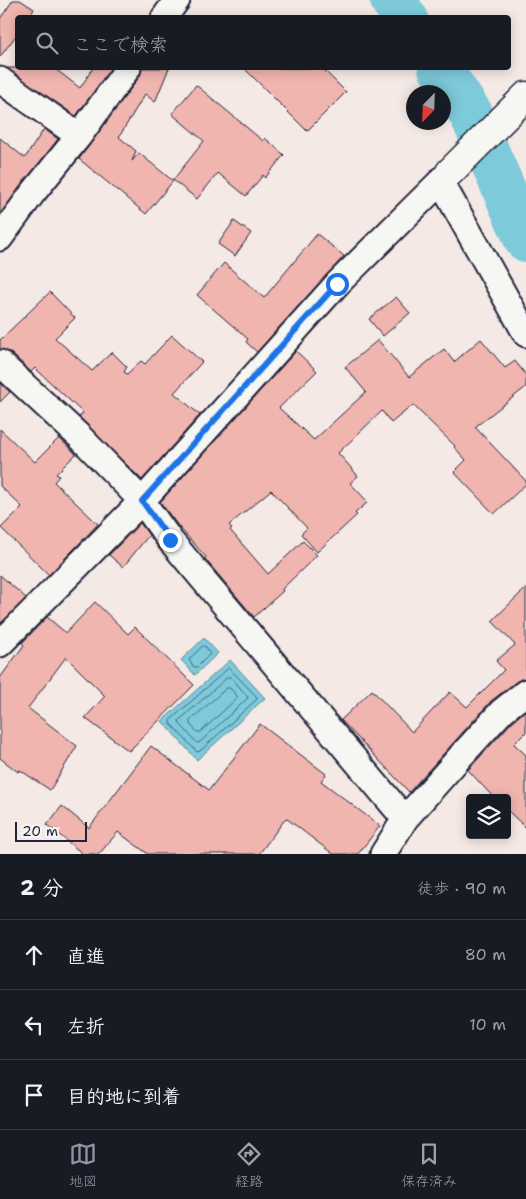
<!DOCTYPE html>
<html lang="ja">
<head>
<meta charset="utf-8">
<style>
	:root { --surface:#171b24; --page:#20242c; --text:#f1f3f6; --muted:#9ea1a6; --line:#363941; --accent:#9495a2 }
	body { margin:0; font-family:"Shantell Sans","Klee One",sans-serif; background:var(--page); color:var(--text) }
	.controls { position:absolute; right:15px; bottom:15px; display:grid; overflow:hidden; border-radius:5px; box-shadow:0 2px 12px #0003 }
	.controls button { width:45px; height:45px; display:grid; place-items:center; padding:0; border:0; border-bottom:1px solid var(--line); background:var(--surface); color:var(--text); font:25px sans-serif }
	.compass { position:absolute; left:406px; top:85px; width:45px; height:45px; border-radius:50%; background:var(--surface); box-shadow:0 2px 12px #0003; rotate:203deg }
	.scale { position:absolute; left:15px; bottom:12px; width:72px; box-sizing:border-box; padding-left:5px; border:2px solid #22223b; border-top:0; font-size:14px; line-height:18px; white-space:nowrap; color:#22223b; -webkit-text-stroke:4px #f6f6f2; paint-order:stroke }
	.stop { position:absolute; width:15px; height:15px; margin:-11px; border:4px solid #1a73e8; border-radius:50%; background:#fff }
	.stop.end { background:#1a73e8; border-color:#fff; box-shadow:0 1px 5px #0008 }
	.list { margin:0; padding:0; list-style:none }
	h2 { display:flex; justify-content:space-between; align-items:center; height:65px; margin:0; padding:0 20px; font-size:21px }
	h2 small { font-size:16px; font-weight:400; color:var(--muted) }
	.list li { display:grid; grid-template-columns:32px 1fr auto; gap:15px; align-items:center; box-sizing:border-box; height:70px; padding:0 20px; border-top:1px solid var(--line) }
	.list b { display:block; font-size:19px; white-space:nowrap }
	.list em { font-size:16px; font-style:normal; color:var(--muted) }
	.icon { flex:none; width:28px; height:28px; fill:none; stroke:currentColor; stroke-width:2; stroke-linecap:round; stroke-linejoin:round }
	.map { position:relative; flex:none; width:526px; height:854px; overflow:hidden }
	.search { position:absolute; background:var(--surface); box-shadow:0 2px 12px #0003; left:15px; right:15px; top:15px; height:55px; display:flex; align-items:center; gap:12px; box-sizing:border-box; padding:0 18px; border-radius:5px; color:var(--muted); font-size:19px }
	.sheet { height:275px; background:var(--surface) }
	nav { display:flex; justify-content:space-around; align-items:center; box-sizing:border-box; height:70px; border-top:1px solid var(--line); background:var(--surface); font-size:14px; color:var(--muted) }
	nav a { display:grid; justify-items:center; gap:2px }
	nav .on { color:var(--accent) }
	.map>svg:first-child { display:block }
</style>
</head>
<body>
<div class="map">
<svg width="526" height="854" viewBox="0 0 526 854">
	<rect width="100%" height="100%" fill="#f5e9e5"/>
	<filter id="ink" filterUnits="userSpaceOnUse"><feTurbulence type="fractalNoise" baseFrequency=".02" numOctaves="2"/><feDisplacementMap in="SourceGraphic" scale="10" xChannelSelector="R" yChannelSelector="G"/><feConvolveMatrix kernelMatrix="1 2 1 2 8 2 1 2 1" color-interpolation-filters="sRGB"/></filter>
	<g filter="url(#ink)">
		<path fill="#7dcadb" stroke="#59879b" d="M 204,638 L 218,653 L 195,675 L 181,660 Z
			M 230,660 L 265,698 L 197,760 L 162,721 Z"/>
		<g fill="none" stroke-linecap="round" stroke-linejoin="round">
			<path stroke="#46657b" stroke-width="1" d="M 203,646 L 206,647 L 210,654 L 197,667 L 194,667 L 189,660 Z
				M 229,668 L 256,696 L 257,699 L 200,751 L 197,752 L 171,724 L 170,721 Z
				M 228,677 L 231,677 L 247,696 L 248,698 L 200,742 L 197,743 L 180,724 L 179,721 Z
				M 227,688 L 230,688 L 237,696 L 237,698 L 201,732 L 197,732 L 190,724 L 190,721 Z"/>
			<path stroke="#7dcadb" stroke-width="44" d="M 392,0 L 406,18
				M 440,68 L 471,114 L 526,240"/>
		</g>
		<path fill="#f0b5af" stroke="#22223b" d="M 13,0 L 20,0 L 34,9 L 29,18 L 18,18 L 18,33 L 0,57 L 0,19 Z
			M 6,68 L 54,68 L 80,88 L 93,68 L 111,68 L 76,116 Z
			M 142,68 L 169,68 L 155,102 L 145,94 L 119,137 L 136,151 L 132,161 L 139,153 L 173,181 L 146,214 L 79,159 L 140,76 Z
			M 244,68 L 322,68 L 346,92 L 307,131 Z
			M 196,85 L 263,141 L 265,138 L 284,155 L 265,178 L 263,175 L 246,196 L 218,173 L 197,199 L 173,180 L 204,141 L 172,114 Z
			M 44,129 L 58,139 L 0,214 L 0,138 L 25,158 Z
			M 234,221 L 251,233 L 235,256 L 218,244 Z
			M 317,234 L 344,256 L 257,352 L 246,342 L 248,339 L 197,295 L 224,263 L 264,298 Z
			M 50,292 L 75,318 L 55,338 L 92,371 L 112,352 L 127,367 L 124,372 L 127,374 L 141,361 L 145,364 L 172,335 L 202,362 L 174,393 L 200,415 L 142,480 L 79,417 L 83,413 L 35,368 L 31,372 L 10,352 L 0,349 L 0,340 Z
			M 396,297 L 410,313 L 383,336 L 369,319 Z
			M 481,339 L 505,368 L 515,361 L 526,375 L 526,387 L 475,427 L 526,481 L 526,484 L 494,514 L 454,472 L 466,460 L 454,447 L 455,446 L 413,405 L 391,423 L 382,411 L 338,453 L 358,476 L 350,483 L 368,502 L 355,513 L 357,515 L 317,552 L 301,534 L 307,528 L 271,490 L 229,525 L 232,528 L 230,530 L 268,574 L 303,541 L 317,555 L 282,589 L 283,591 L 254,617 L 205,559 L 206,557 L 179,527 L 160,502 L 296,351 L 317,371 L 279,408 L 314,440 L 366,392 L 345,367 L 378,340 L 409,377 L 444,349 L 454,362 Z
			M 0,383 L 10,392 L 0,402 Z
			M 0,429 L 35,462 L 59,438 L 76,454 L 56,474 L 59,476 L 54,482 L 98,524 L 49,575 L 1,528 L 22,507 L 0,486 Z
			M 140,523 L 149,535 L 123,567 L 109,555 Z
			M 0,575 L 26,598 L 0,624 Z
			M 526,588 L 526,678 L 517,681 L 491,701 L 409,792 L 341,720 L 372,690 L 412,732 L 450,692 L 467,707 L 504,670 L 496,661 L 515,645 L 492,621 Z
			M 95,602 L 128,634 L 135,627 L 194,685 L 129,751 L 85,718 L 105,696 L 66,657 L 28,708 L 77,746 L 50,790 L 20,770 L 18,772 L 0,758 L 0,678 L 24,645 L 22,643 L 47,617 L 66,633 Z
			M 526,710 L 526,732 L 514,744 L 526,755 L 526,828 L 507,810 L 507,798 L 494,798 L 468,770 L 512,722 Z
			M 260,724 L 326,774 L 321,781 L 380,826 L 358,854 L 333,854 L 286,818 L 259,854 L 148,854 L 118,832 L 99,854 L 83,854 L 47,825 L 62,806 L 89,828 L 151,746 L 209,790 Z"/>
		<g fill="none" stroke-linecap="round" stroke-linejoin="round">
			<g stroke="#22223b" stroke-width="29">
				<path id="minor" d="M 164,18 L 177,0
					M 0,80 L 79,136
					M 441,182 L 526,334
					M 0,238 L 32,194 L 79,136 L 128,68
					M 0,363 L 80,437 L 142,501 L 170,540 L 405,819
					M 0,644 L 142,501 L 337,284 L 450,172
					M 383,854 L 405,819 L 460,757 L 502,711 L 526,692"/>
			</g>
			<g stroke="#22223b" stroke-width="31">
				<path id="tertiary" d="M 450,172 L 526,96"/>
			</g>
			<use href="#minor" stroke="#f6f6f2" stroke-width="25"/>
			<use href="#tertiary" stroke="#f6f6f2" stroke-width="28"/>
		</g>
	</g>
	<g fill="none" stroke-linecap="round" stroke-linejoin="round" filter="url(#ink)">
		<path stroke="#1a73e8" stroke-width="6" d="M 170,540 L 142,501 L 337,284"/>
	</g>
</svg>
<div class="controls">
<button><svg class="icon" aria-label="layers" viewBox="0 0 24 24"><path d="M12 4l9 5-9 5-9-5zM3 14l9 5 9-5"/></svg></button>
</div>
<svg class="compass" viewBox="-18 -18 36 36"><path d="M0-13l5 13h-10z" fill="#e53935"/><path d="M0 13l5-13h-10z" fill="#9ea1a6"/></svg>
<div class="scale">20 m</div>
<div class="stop" style="left:337px;top:284px"></div>
<div class="stop end" style="left:170px;top:540px"></div>
<div class="search"><svg class="icon" aria-label="search" viewBox="0 0 24 24"><circle cx="10" cy="10" r="6"/><path d="M15 15l6 6"/></svg>ここで検索</div>
</div>
<section class="sheet">
<h2>2 分<small>徒歩 · 90 m</small></h2>
<ul class="list">
<li><svg class="icon" aria-label="ahead" viewBox="0 0 24 24"><path d="M12 20V5M6 11l6-6 6 6"/></svg><div><b>直進</b></div><em>80 m</em></li>
<li><svg class="icon" aria-label="left" viewBox="0 0 24 24"><path d="M17 20v-9H6M10 6l-5 5 5 5"/></svg><div><b>左折</b></div><em>10 m</em></li>
<li><svg class="icon" aria-label="arrive" viewBox="0 0 24 24"><path d="M6 21V4h12l-3 4 3 4H6"/></svg><div><b>目的地に到着</b></div></li>
</ul>
</section>
<nav>
<a class="on"><svg class="icon" aria-label="map" viewBox="0 0 24 24"><path d="M3 6l6-2 6 2 6-2v14l-6 2-6-2-6 2zM9 4v14M15 6v14"/></svg>地図</a>
<a><svg class="icon" aria-label="directions" viewBox="0 0 24 24"><path d="M12 3l9 9-9 9-9-9zM9 14v-3h6M13 9l2 2-2 2"/></svg>経路</a>
<a><svg class="icon" aria-label="saved" viewBox="0 0 24 24"><path d="M7 4h10v16l-5-4-5 4z"/></svg>保存済み</a>
</nav>
</body>
</html>
